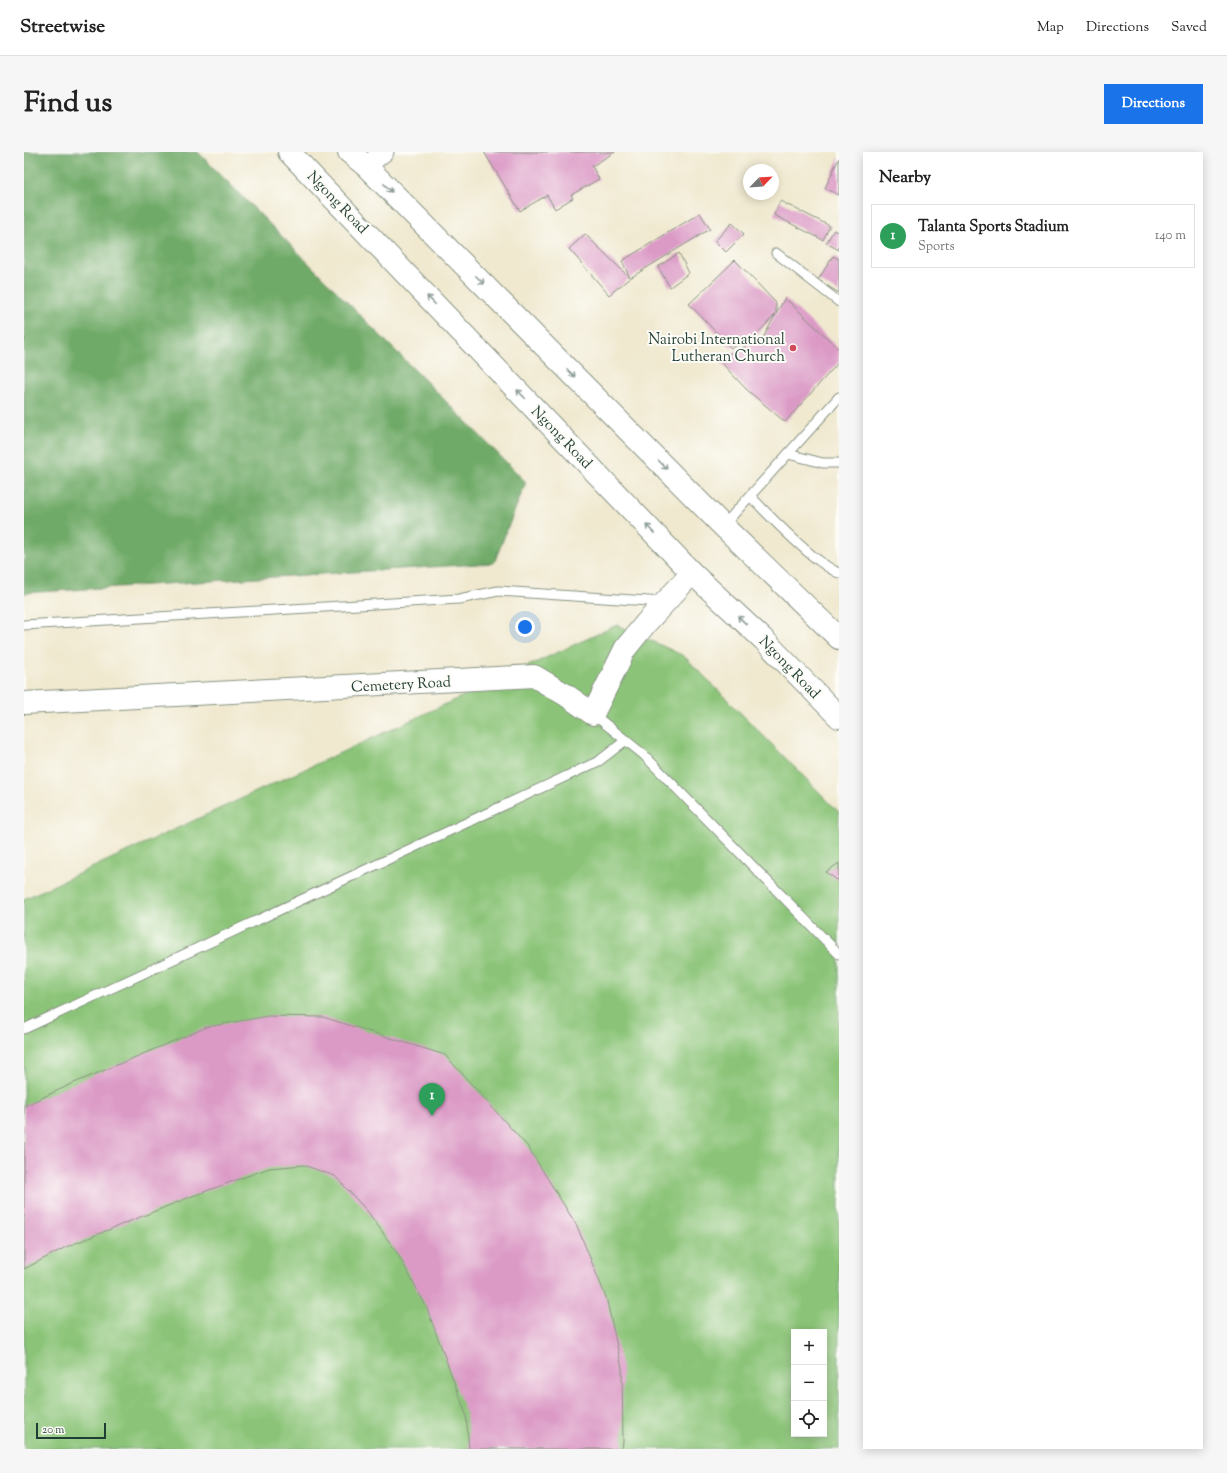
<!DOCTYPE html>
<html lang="en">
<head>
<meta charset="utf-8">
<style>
	:root { --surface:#fff; --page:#f6f6f6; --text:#222; --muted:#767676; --line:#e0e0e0; --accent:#1a73e8 }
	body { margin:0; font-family:"Sorts Mill Goudy",serif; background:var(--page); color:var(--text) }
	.controls { position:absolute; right:12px; bottom:12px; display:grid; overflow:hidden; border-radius:0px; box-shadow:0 2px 10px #0003 }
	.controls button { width:36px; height:36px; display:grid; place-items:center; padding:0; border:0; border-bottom:1px solid var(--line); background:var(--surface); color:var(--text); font:20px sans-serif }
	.compass { position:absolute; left:719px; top:12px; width:36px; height:36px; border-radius:50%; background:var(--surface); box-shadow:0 2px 10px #0003; rotate:65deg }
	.scale { position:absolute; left:12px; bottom:10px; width:70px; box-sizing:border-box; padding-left:4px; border:2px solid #1f3d34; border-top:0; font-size:11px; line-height:14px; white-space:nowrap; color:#1f3d34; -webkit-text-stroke:3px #fdfcf7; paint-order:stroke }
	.you { position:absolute; left:501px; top:475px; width:14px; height:14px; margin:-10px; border:3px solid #fff; border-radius:50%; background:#1a73e8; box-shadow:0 0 0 6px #1a73e833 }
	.badge { display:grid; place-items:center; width:26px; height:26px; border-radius:50%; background:var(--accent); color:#fff; font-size:13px; font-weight:700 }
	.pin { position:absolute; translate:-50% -33px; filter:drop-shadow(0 1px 2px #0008) }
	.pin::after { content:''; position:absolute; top:21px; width:14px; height:12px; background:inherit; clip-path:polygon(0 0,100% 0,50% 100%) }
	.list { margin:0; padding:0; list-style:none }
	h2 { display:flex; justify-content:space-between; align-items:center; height:52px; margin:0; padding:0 16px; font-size:17px }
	h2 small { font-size:13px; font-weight:400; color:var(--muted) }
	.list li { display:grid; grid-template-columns:26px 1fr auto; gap:12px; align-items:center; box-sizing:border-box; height:64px; margin:0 8px 8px; padding:0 8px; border:1px solid var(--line); border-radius:0px }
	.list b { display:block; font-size:15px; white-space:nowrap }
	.list p { margin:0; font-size:13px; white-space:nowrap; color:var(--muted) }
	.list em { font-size:13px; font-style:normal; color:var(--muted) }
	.icon { flex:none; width:22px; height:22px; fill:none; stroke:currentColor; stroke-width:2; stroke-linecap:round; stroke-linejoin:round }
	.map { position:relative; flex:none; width:815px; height:1297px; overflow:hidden; border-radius:0px }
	header { display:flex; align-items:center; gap:24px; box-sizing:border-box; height:56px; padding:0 20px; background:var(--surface); border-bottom:1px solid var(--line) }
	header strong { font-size:19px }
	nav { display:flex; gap:22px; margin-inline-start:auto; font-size:14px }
	.intro { display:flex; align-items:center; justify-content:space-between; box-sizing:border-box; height:96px; padding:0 24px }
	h1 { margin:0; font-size:28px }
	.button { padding:10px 18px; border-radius:0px; background:var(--accent); color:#fff; font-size:14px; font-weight:700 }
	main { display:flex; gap:24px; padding:0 24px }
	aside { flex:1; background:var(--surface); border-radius:0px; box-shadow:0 2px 10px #0003 }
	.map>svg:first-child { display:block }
</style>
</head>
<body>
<header>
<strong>Streetwise</strong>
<nav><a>Map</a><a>Directions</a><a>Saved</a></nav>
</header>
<div class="intro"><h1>Find us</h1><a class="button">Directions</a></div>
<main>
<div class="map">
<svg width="815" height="1297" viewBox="0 0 815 1297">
	<rect width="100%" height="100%" fill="#fdfcf7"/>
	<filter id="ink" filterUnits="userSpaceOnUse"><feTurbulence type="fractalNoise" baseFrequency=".025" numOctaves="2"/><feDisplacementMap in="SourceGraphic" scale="8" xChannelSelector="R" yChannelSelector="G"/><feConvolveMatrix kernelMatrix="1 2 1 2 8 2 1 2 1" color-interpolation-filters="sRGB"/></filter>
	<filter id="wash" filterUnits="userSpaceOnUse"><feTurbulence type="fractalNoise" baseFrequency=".012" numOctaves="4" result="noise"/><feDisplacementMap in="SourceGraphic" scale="16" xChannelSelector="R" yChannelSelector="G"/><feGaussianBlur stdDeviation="0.9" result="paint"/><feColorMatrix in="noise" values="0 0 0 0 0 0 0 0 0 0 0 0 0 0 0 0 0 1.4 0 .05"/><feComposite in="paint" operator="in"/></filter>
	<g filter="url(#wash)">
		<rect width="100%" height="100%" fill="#f0e9d0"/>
		<path fill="#8bc478" stroke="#558056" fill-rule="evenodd" d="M 593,473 L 660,504 L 815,660 L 815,1297 L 0,1297 L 0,747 ZM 770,1180 L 800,1180 L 800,1282 L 770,1282 Z"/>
		<path fill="#70aa68" stroke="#48744e" d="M 0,0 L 174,0 L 502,330 L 470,411 L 0,441 Z"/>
		<g id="blocks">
			<path fill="#db9ac6" d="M 460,0 L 591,0 L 568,14 L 575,27 L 547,43 L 549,46 L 531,57 L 523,43 L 496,59 Z
				M 815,6 L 815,43 L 801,36 Z
				M 756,49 L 806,74 L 799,88 L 750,63 Z
				M 676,61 L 686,77 L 606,126 L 598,109 Z
				M 708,71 L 720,82 L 702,100 L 691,89 Z
				M 810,78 L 815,81 L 815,98 L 802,91 Z
				M 561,82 L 606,126 L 585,143 L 545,97 Z
				M 655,101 L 665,121 L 646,135 L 634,115 Z
				M 809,104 L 815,107 L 815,141 L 794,128 Z
				M 711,108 L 752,151 L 752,162 L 761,146 L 815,197 L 815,210 L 761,270 L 722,237 L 694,207 L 739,186 L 752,162 L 729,186 L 707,196 L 665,152 Z
				M 815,711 L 815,726 L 813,728 L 802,720 Z
				M 244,864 L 299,865 L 421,903 L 504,995 L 553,1074 L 582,1145 L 598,1216 L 599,1289 L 598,1297 L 445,1297 L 442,1262 L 402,1154 L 374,1102 L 344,1060 L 311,1024 L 279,1013 L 245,1016 L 166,1045 L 42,1095 L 0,1117 L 0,954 L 50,931 L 183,875 Z"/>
		</g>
	</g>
	<g filter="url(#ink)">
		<use href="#blocks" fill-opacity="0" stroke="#889382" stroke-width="1"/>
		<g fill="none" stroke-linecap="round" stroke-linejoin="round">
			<g stroke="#889382" stroke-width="11">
				<path id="service" d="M 752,101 L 815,150
					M 764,302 L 799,311 L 815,311
					M 726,344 C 748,366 769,389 794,408 C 801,413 807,418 815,421
					M 699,374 L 815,245
					M 0,473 L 435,447 L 474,439 L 639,450
					M 569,562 L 620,603 L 815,802
					M 0,877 L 575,609 L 602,588"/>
			</g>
			<g stroke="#889382" stroke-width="21">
				<path id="minor" d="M 342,14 L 360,0"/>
			</g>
			<g stroke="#889382" stroke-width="24">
				<path id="tertiary" d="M 0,551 L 510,524 L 542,543 L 569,562 L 601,497 L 622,471 L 668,421"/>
			</g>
			<g stroke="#889382" stroke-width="24">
				<path id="secondary" d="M 265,0 L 668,421 L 740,488 L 815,565
					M 325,0 L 342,14 L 699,374 L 815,486"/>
			</g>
			<use href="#service" stroke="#fff" stroke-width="9"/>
			<use href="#minor" stroke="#fff" stroke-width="19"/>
			<use href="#tertiary" stroke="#fff" stroke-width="22"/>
			<use href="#secondary" stroke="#fff" stroke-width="22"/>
		</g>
		<defs><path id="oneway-shaft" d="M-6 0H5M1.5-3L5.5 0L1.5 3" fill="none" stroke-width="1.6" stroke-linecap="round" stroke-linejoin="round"/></defs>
		<g stroke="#8f9e9a">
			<use href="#oneway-shaft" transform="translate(364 36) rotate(45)"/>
			<use href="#oneway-shaft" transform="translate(456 128) rotate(45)"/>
			<use href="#oneway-shaft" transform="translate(407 148) rotate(-134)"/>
			<use href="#oneway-shaft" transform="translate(547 221) rotate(45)"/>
			<use href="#oneway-shaft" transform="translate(497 242) rotate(-134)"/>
			<use href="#oneway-shaft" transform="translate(639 313) rotate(45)"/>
			<use href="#oneway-shaft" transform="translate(626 377) rotate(-134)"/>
			<use href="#oneway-shaft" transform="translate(718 468) rotate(-137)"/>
		</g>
	</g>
	<circle fill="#d1495b" stroke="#fdfcf7" stroke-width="1.5" cx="769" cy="196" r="4"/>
	<g text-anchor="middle" stroke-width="4" stroke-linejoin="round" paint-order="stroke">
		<g font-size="15" fill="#1f3d34" stroke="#fdfcf7">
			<text transform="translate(314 50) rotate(46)" y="5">Ngong Road</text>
			<text transform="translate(538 285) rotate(46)" y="5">Ngong Road</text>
			<text transform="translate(766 515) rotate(46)" y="5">Ngong Road</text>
			<text transform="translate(377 532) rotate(-3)" y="5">Cemetery Road</text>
		</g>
		<g font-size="15" fill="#1f3d34" stroke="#fdfcf7" text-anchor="end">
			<text x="761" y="192">Nairobi International<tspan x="761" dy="17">Lutheran Church</tspan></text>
		</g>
	</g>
</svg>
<div class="controls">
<button>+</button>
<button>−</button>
<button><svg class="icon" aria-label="locate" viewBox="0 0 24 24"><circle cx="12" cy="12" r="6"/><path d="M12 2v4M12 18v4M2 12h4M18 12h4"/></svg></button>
</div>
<svg class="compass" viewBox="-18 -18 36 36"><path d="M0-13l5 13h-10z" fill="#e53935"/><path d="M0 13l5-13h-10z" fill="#767676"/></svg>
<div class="scale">20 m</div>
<div class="you"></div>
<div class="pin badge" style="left:408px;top:964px;background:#2e9e5b">1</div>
</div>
<aside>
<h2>Nearby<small></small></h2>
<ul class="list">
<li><span class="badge" style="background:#2e9e5b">1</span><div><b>Talanta Sports Stadium</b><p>Sports</p></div><em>140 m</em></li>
</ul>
</aside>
</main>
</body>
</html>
